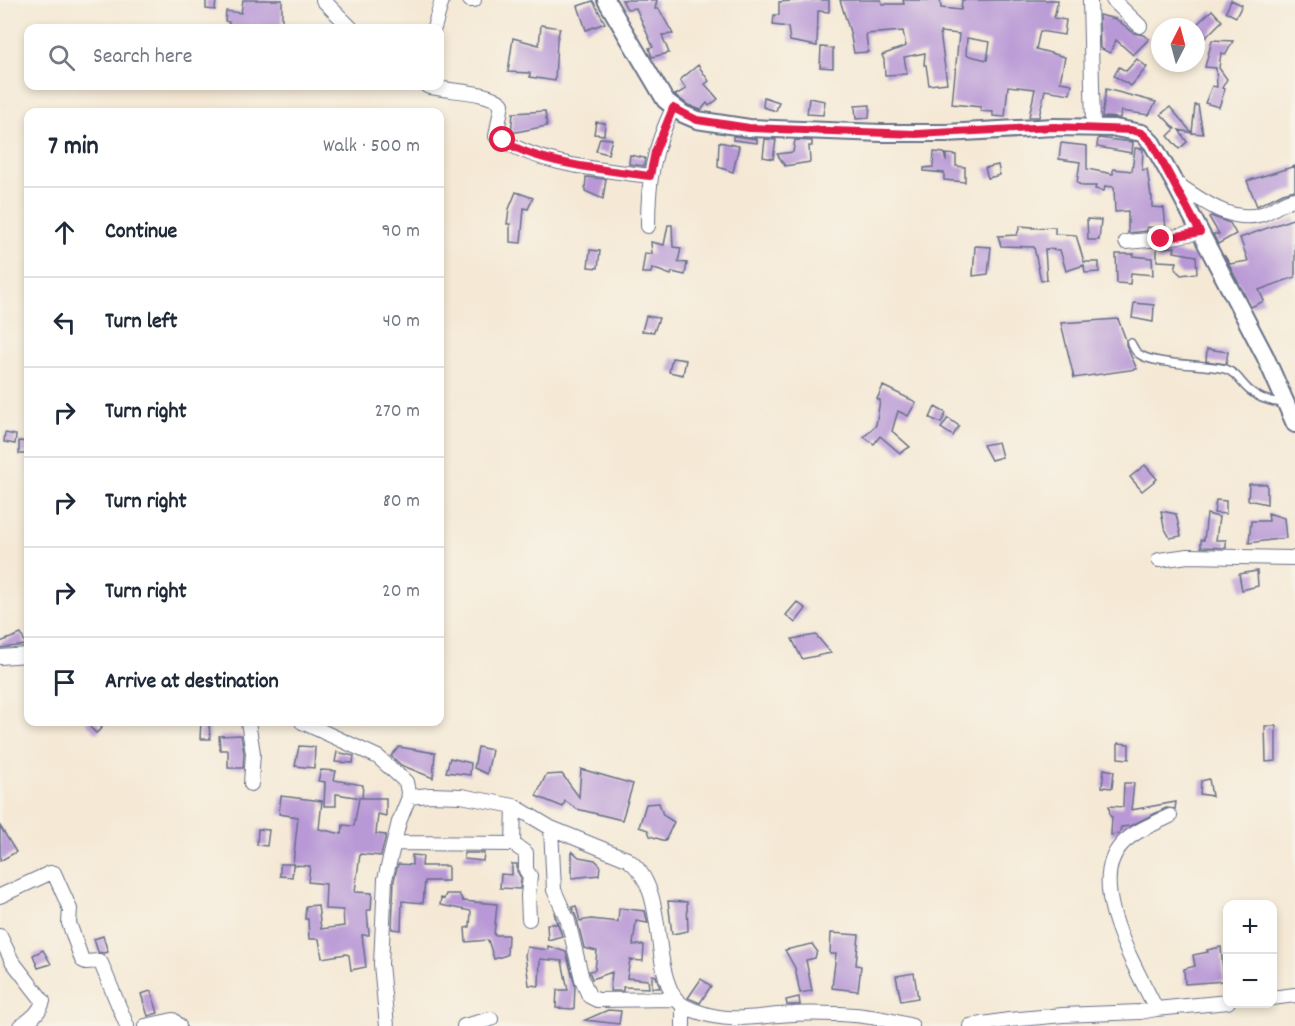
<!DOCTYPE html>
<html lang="en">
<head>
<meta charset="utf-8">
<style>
	:root { --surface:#fff; --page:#f2f2f3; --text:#1f2937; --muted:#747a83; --line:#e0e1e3 }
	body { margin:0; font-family:Dekko,sans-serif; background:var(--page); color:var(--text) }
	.controls { position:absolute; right:18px; bottom:18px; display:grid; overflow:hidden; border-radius:12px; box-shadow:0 3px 9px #0003 }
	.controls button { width:54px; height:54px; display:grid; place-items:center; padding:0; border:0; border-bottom:2px solid var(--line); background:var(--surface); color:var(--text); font:30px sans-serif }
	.compass { position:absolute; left:1151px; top:18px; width:54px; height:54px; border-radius:50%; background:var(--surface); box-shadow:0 3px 9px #0003; rotate:6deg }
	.stop { position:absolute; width:18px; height:18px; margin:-14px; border:4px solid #e11d48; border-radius:50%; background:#fff }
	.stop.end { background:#e11d48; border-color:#fff; box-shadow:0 2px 6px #0008 }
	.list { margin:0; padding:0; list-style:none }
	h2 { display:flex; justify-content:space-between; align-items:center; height:78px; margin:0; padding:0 24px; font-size:26px }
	h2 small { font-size:20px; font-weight:400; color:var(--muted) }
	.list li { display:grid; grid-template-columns:39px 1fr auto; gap:18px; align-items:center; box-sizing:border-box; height:90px; padding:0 24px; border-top:2px solid var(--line) }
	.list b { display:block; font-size:22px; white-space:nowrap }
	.list em { font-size:20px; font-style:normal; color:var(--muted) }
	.icon { flex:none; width:33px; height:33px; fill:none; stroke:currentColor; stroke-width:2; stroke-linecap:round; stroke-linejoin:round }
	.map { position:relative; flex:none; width:1295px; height:1026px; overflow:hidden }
	.search { position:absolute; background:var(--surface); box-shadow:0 3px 9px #0003; left:24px; top:24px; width:420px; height:66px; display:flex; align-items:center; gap:15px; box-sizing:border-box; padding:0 21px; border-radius:12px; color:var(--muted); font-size:22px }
	.panel { position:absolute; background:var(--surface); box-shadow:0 3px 9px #0003; left:24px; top:108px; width:420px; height:618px; border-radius:12px }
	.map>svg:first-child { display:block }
</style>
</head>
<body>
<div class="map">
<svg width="1295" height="1026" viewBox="0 0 1295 1026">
	<rect width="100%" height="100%" fill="#f7f3e8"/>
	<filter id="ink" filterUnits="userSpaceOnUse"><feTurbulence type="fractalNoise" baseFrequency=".0167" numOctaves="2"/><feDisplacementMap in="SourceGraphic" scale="12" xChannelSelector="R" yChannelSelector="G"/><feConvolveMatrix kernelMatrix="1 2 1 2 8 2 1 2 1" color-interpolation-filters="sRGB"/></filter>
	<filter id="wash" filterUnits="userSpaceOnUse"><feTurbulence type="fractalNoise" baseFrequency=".008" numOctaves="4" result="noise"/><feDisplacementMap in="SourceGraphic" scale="24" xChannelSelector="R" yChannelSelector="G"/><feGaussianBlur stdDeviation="1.35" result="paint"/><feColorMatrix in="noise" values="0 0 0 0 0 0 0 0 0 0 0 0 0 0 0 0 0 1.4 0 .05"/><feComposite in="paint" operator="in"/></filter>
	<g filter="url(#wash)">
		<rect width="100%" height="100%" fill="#f5e9d5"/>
		<g id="blocks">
			<path fill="#b898d6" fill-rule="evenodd" d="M 206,0 L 216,0 L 215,10 L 206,9 Z
				M 243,0 L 282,0 L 282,27 L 228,28 L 229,22 L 225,21 L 226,11 L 241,13 Z
				M 622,0 L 657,0 L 655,9 L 659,9 L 673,34 L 662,35 L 669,53 L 652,57 L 649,48 L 653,47 L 636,8 L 627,9 Z
				M 805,0 L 829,0 L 829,12 L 818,11 L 817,46 L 790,41 L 788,27 L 773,25 L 774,15 L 779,15 L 779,2 Z
				M 840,0 L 881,0 L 882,4 L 904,4 L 903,0 L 940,0 L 941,8 L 961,10 L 962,0 L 1058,0 L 1054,18 L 1066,20 L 1064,35 L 1040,31 L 1036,49 L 1065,57 L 1060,82 L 1072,84 L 1070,94 L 1045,90 L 1039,117 L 1029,117 L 1035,89 L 1008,86 L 1005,117 L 993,116 L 993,112 L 980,111 L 981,107 L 952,104 L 959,34 L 940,32 L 947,83 L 929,85 L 926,65 L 924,65 L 925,53 L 904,57 L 907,74 L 885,75 L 884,60 L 882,55 L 906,46 L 903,31 L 866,34 L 868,52 L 854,53 L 850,32 ZM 967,38 L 990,42 L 987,60 L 966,55 Z
				M 1231,0 L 1242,5 L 1236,17 L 1226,12 Z
				M 593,1 L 605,23 L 586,30 L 578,6 Z
				M 1212,10 L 1222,21 L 1196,47 L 1196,25 Z
				M 1099,15 L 1116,19 L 1134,33 L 1143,35 L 1149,39 L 1133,55 L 1116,40 L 1110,53 L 1100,48 Z
				M 541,25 L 560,28 L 557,40 L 555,81 L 530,77 L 530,73 L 508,72 L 513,38 L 539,45 Z
				M 1212,40 L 1233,41 L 1226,54 L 1221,53 L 1219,68 L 1227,79 L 1222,88 L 1225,89 L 1219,107 L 1205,103 L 1212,86 L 1217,87 L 1216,68 L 1205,67 Z
				M 821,47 L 833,48 L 833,68 L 820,67 Z
				M 1137,59 L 1147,67 L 1131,86 L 1114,76 L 1119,67 L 1126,71 Z
				M 698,65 L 709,81 L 705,84 L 718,99 L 709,106 L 707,103 L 701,110 L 688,105 L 675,95 L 686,89 L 680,80 Z
				M 1106,89 L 1156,102 L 1149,115 L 1121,111 L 1120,118 L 1102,117 Z
				M 764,97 L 779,102 L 776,111 L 763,107 Z
				M 809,98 L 825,101 L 823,115 L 807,114 Z
				M 870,105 L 869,118 L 856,119 L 855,106 Z
				M 1195,105 L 1198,105 L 1203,134 L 1192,133 Z
				M 1170,107 L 1192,133 L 1179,130 L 1187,142 L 1179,149 L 1168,136 L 1175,129 L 1161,114 Z
				M 545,111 L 547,126 L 511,133 L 513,113 Z
				M 596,122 L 605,123 L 604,135 L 594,134 Z
				M 733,136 L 757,139 L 757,143 L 733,140 Z
				M 600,138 L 612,139 L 608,154 L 596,151 Z
				M 1098,138 L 1133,142 L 1132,153 L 1097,147 Z
				M 765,139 L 776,140 L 773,159 L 763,157 Z
				M 795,140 L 812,141 L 812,146 L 809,146 L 810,162 L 785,166 L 777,154 L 793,152 Z
				M 719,142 L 739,146 L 733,172 L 718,167 Z
				M 1061,143 L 1087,146 L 1087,169 L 1113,174 L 1113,169 L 1132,171 L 1135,148 L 1143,149 L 1142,170 L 1147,169 L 1151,196 L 1152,196 L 1152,207 L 1164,208 L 1166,229 L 1147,227 L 1147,231 L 1128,233 L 1128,211 L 1115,212 L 1114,187 L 1105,186 L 1104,191 L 1095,189 L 1096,186 L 1083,186 L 1077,183 L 1080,162 L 1059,159 Z
				M 934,152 L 944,153 L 946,161 L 946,154 L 956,155 L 956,166 L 965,167 L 965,182 L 944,180 L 944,173 L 924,171 L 924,168 L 933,167 Z
				M 630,155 L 645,158 L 644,166 L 629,164 Z
				M 998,165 L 1000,175 L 988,178 L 985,168 Z
				M 1295,166 L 1295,190 L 1283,193 L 1257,206 L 1247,181 Z
				M 586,177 L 606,179 L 603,199 L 585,191 Z
				M 516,192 L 533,198 L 528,209 L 524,208 L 521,243 L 510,242 L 510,224 L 507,224 L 509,209 Z
				M 1211,216 L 1230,223 L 1236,234 L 1218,244 L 1213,234 L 1219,234 L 1209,217 Z
				M 1295,218 L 1295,277 L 1259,290 L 1264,301 L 1251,307 L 1224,255 L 1230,264 L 1248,261 L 1240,238 Z
				M 1087,219 L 1101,220 L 1099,240 L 1088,240 Z
				M 668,225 L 672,225 L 673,247 L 681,248 L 678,262 L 687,263 L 685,275 L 672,272 L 671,275 L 652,268 L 651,273 L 642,273 L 645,253 L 652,254 L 651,242 L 664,245 Z
				M 1020,226 L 1032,227 L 1032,228 L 1055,227 L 1055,234 L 1076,235 L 1084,262 L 1099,262 L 1099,272 L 1085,273 L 1084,265 L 1066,271 L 1060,250 L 1045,249 L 1047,280 L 1041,281 L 1034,247 L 1001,246 L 998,236 L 1017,235 Z
				M 975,246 L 991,247 L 988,274 L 973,276 Z
				M 1175,247 L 1174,252 L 1196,256 L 1197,273 L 1181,275 L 1175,269 L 1177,262 L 1157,261 L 1157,248 Z
				M 590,250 L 600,251 L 598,268 L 588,267 Z
				M 1116,254 L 1134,254 L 1133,256 L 1152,258 L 1153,275 L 1131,273 L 1130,284 L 1117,283 Z
				M 1134,303 L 1154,305 L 1153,322 L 1132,318 Z
				M 646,316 L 659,318 L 654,332 L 642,331 Z
				M 1118,319 L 1126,340 L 1126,345 L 1137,369 L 1074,378 L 1061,323 Z
				M 1207,349 L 1228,352 L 1226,364 L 1206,361 Z
				M 672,358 L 686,360 L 683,375 L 669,372 Z
				M 883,386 L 916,402 L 908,416 L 898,411 L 892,431 L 910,447 L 900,453 L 880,436 L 874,444 L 864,437 L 876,425 L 880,400 L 877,399 Z
				M 935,407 L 946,413 L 941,423 L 930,418 Z
				M 948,418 L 959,426 L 953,436 L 941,428 Z
				M 5,433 L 16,435 L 15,444 L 4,442 Z
				M 19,441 L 28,442 L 28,454 L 19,454 Z
				M 998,442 L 1002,457 L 991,460 L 983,445 Z
				M 1145,465 L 1157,479 L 1142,491 L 1130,477 Z
				M 1249,484 L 1267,484 L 1267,504 L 1248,500 Z
				M 1216,500 L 1226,501 L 1226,514 L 1214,513 Z
				M 1161,511 L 1176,514 L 1181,536 L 1170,538 L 1164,527 Z
				M 1268,513 L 1284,518 L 1286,538 L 1249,543 L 1251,521 L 1269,521 Z
				M 1207,514 L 1219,517 L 1216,540 L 1226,540 L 1226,548 L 1201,547 L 1201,540 L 1204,540 Z
				M 1257,571 L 1258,586 L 1242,590 L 1239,574 Z
				M 797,602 L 806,609 L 795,623 L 786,615 Z
				M 21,634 L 26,645 L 0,648 L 0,642 Z
				M 816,635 L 831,653 L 802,659 L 792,639 Z
				M 85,722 L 97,722 L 102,728 L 96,733 Z
				M 201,722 L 209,722 L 210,739 L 200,739 Z
				M 1265,726 L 1276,726 L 1276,761 L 1266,762 Z
				M 241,735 L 244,753 L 243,768 L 228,768 L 228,750 L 220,750 L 219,736 Z
				M 1118,743 L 1129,744 L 1129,759 L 1118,758 Z
				M 299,746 L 315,747 L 314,768 L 295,766 Z
				M 399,747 L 435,753 L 433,778 L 401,765 L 391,756 Z
				M 478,747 L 492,750 L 487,774 L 474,768 Z
				M 337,752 L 354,756 L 353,763 L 335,762 Z
				M 450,758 L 471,763 L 470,775 L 446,772 Z
				M 581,769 L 633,784 L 622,820 L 577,809 L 565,801 L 563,807 L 536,796 L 546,775 L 562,774 L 579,797 Z
				M 1104,769 L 1114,771 L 1112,788 L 1102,787 Z
				M 321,770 L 336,771 L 334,780 L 363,785 L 362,798 L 386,798 L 386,816 L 378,814 L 376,834 L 386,835 L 381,856 L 360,854 L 355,892 L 372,893 L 371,910 L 367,910 L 369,935 L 362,935 L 366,967 L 351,970 L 349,955 L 346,954 L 322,958 L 319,939 L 309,939 L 308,919 L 305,919 L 306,906 L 318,905 L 321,929 L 344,926 L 343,910 L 325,909 L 326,884 L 308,882 L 310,866 L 293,865 L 292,877 L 280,876 L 280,864 L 293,864 L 298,817 L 279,814 L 281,796 L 322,801 L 319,829 L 342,834 L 343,825 L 354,826 L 359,798 L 361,798 L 336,794 L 336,806 L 324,806 L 325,782 L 318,781 Z
				M 1209,779 L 1212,796 L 1200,794 L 1201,781 Z
				M 1124,783 L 1134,783 L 1131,810 L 1176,802 L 1175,809 L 1166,808 L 1130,826 L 1121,827 L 1119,834 L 1111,835 L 1112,817 L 1110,816 L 1109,806 L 1123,807 Z
				M 659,803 L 663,815 L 674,822 L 665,841 L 650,836 L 648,830 L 639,827 L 646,804 Z
				M 0,826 L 16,852 L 0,861 Z
				M 258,829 L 269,830 L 267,846 L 257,845 Z
				M 572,851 L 579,857 L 595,860 L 600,865 L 599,875 L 572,878 Z
				M 464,853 L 484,853 L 483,861 L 464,859 Z
				M 412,855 L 423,856 L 422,866 L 448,866 L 448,881 L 425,881 L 423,903 L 402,901 L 401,930 L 392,929 L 394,880 L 398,864 L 412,865 Z
				M 512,864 L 517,864 L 517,871 L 521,878 L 520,889 L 500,888 L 501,874 L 512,875 Z
				M 446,894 L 459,894 L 463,901 L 497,904 L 494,935 L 508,935 L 507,955 L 494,959 L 488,940 L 466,942 L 465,928 L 470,927 L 471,911 L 440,905 L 441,898 L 444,899 Z
				M 668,901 L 687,902 L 688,931 L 672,934 Z
				M 576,906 L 580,921 L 591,919 L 618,922 L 619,908 L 645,911 L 648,923 L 636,921 L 633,945 L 644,945 L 643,961 L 630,960 L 627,978 L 648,980 L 649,988 L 623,987 L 623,991 L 610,991 L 612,972 L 592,979 L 589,971 L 595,970 L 597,951 L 584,948 L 577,919 L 572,907 Z
				M 554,912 L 562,936 L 548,940 L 547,924 L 557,924 Z
				M 831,933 L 859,935 L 856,965 L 861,966 L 858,991 L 832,988 L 836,954 L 830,954 Z
				M 103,936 L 108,952 L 104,953 L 98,952 L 94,939 Z
				M 812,944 L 817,951 L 815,958 L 806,960 L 812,991 L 800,993 L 795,968 L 785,950 Z
				M 548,946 L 566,952 L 575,985 L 574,1009 L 556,1008 L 557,990 L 568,990 L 562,961 L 540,959 L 539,986 L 529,985 L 525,955 L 527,947 L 548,950 Z
				M 1221,947 L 1224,981 L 1185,984 L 1184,969 L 1195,966 L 1193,955 L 1208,952 L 1207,950 Z
				M 43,950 L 51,964 L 38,968 L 33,955 Z
				M 914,973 L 918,998 L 901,1001 L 896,976 Z
				M 652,975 L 656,976 L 660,988 L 652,988 Z
				M 701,979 L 711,986 L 700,1003 L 688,998 Z
				M 151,991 L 158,1013 L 148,1016 L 141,994 Z
				M 799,997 L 800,1005 L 787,1005 L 786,1000 Z
				M 608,1010 L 621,1011 L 619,1024 L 585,1020 Z"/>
		</g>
	</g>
	<g filter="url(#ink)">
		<use href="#blocks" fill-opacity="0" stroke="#677088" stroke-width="1.5"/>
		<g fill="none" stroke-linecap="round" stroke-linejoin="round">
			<g stroke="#677088" stroke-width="10">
				<path id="service" d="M 1131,343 C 1133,346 1135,352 1139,354 C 1153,365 1205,364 1225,369 C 1237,373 1240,382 1249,390 C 1258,398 1271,402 1283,403"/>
			</g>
			<g stroke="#677088" stroke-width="16">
				<path id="minor" d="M 323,0 L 351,28
					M 470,0 L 474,0
					M 1090,0 L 1093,127
					M 1113,0 L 1140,26
					M 434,28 L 442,0
					M 427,86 C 447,92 487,90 502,104 L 496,136 C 540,166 600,169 650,176
					M 1174,182 C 1199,198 1232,226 1265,213 C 1275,209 1284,200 1295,199
					M 648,226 C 648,180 653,150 673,108
					M 1126,242 L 1161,239 L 1200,232
					M 1159,560 L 1188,556 L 1295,558
					M 0,657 L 28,655
					M 248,722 L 253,753 L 251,784
					M 302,722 L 378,757 L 406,782 L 409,797 L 430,795 L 461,796 L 514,806 L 551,828 L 627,859 C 666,886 652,952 671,991 C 677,1004 686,1008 699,1012 C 731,1024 761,1015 794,1014 C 809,1013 825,1014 840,1014 C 866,1015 888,1019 912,1026
					M 514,806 L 513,844 L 526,853 L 526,870 L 530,876 L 528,896 L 529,919
					M 551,828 L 554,890 L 568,921 L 582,979 L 589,996 L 597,1000 L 675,999
					M 395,843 L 513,844
					M 0,896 L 50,873 L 54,873 L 70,909 L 69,923 L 82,960 L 86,962 L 99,961 L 101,963 L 127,1026
					M 0,936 L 12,961 L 43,1001 C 40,1013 31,1020 20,1026
					M 1272,998 L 1295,995
					M 1156,1009 C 1137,969 1084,884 1122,844 C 1134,831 1154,824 1170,816
					M 145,1026 L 173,1020 L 179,1026
					M 387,1026 L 381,964 L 385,879 L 399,822 L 409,797
					M 464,1026 L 491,1019
					M 683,1026 L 683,1006
					M 970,1026 L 1009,1020 L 1063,1015 L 1140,1012 L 1156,1009 L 1228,1002"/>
			</g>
			<g stroke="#677088" stroke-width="20">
				<path id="tertiary" d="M 606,0 L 665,100 L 683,114 L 697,120 L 749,128 L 882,133 L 946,133 L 1054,127 L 1115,128 L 1142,133 L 1152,143 L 1174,182 L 1265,356 L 1295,424"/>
			</g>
			<use href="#service" stroke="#fff" stroke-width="7"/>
			<use href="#minor" stroke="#fff" stroke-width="14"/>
			<use href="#tertiary" stroke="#fff" stroke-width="16"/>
		</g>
	</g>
	<g fill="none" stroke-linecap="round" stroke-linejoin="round" filter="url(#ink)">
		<path stroke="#e11d48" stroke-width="8" d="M 503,140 C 533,163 612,171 650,176 L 655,152 L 673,108 L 697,120 L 749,128 L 916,134 L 1054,127 L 1131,130 L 1142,133 L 1152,143 L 1200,232 L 1161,239"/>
	</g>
</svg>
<div class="controls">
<button>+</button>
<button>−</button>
</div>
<svg class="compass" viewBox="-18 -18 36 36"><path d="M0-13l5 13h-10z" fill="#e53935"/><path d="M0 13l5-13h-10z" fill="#747a83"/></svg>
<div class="stop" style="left:503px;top:140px"></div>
<div class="stop end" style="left:1161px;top:239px"></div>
<div class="search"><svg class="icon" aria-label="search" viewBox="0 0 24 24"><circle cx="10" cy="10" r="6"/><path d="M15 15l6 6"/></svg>Search here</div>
<section class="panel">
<h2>7 min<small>Walk · 500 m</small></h2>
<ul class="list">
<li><svg class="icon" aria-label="ahead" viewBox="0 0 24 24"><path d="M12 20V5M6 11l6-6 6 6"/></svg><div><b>Continue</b></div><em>90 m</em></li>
<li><svg class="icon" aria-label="left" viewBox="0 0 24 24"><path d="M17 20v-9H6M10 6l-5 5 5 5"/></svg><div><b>Turn left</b></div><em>40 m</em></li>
<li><svg class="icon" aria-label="right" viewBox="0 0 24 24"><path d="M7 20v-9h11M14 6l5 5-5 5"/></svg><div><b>Turn right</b></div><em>270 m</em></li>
<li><svg class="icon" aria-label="right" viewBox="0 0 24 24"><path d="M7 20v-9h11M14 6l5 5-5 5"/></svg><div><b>Turn right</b></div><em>80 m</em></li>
<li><svg class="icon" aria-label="right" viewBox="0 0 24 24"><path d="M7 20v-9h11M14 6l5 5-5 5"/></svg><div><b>Turn right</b></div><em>20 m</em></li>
<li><svg class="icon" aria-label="arrive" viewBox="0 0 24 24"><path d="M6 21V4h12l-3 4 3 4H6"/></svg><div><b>Arrive at destination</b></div></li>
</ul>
</section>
</div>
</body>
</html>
